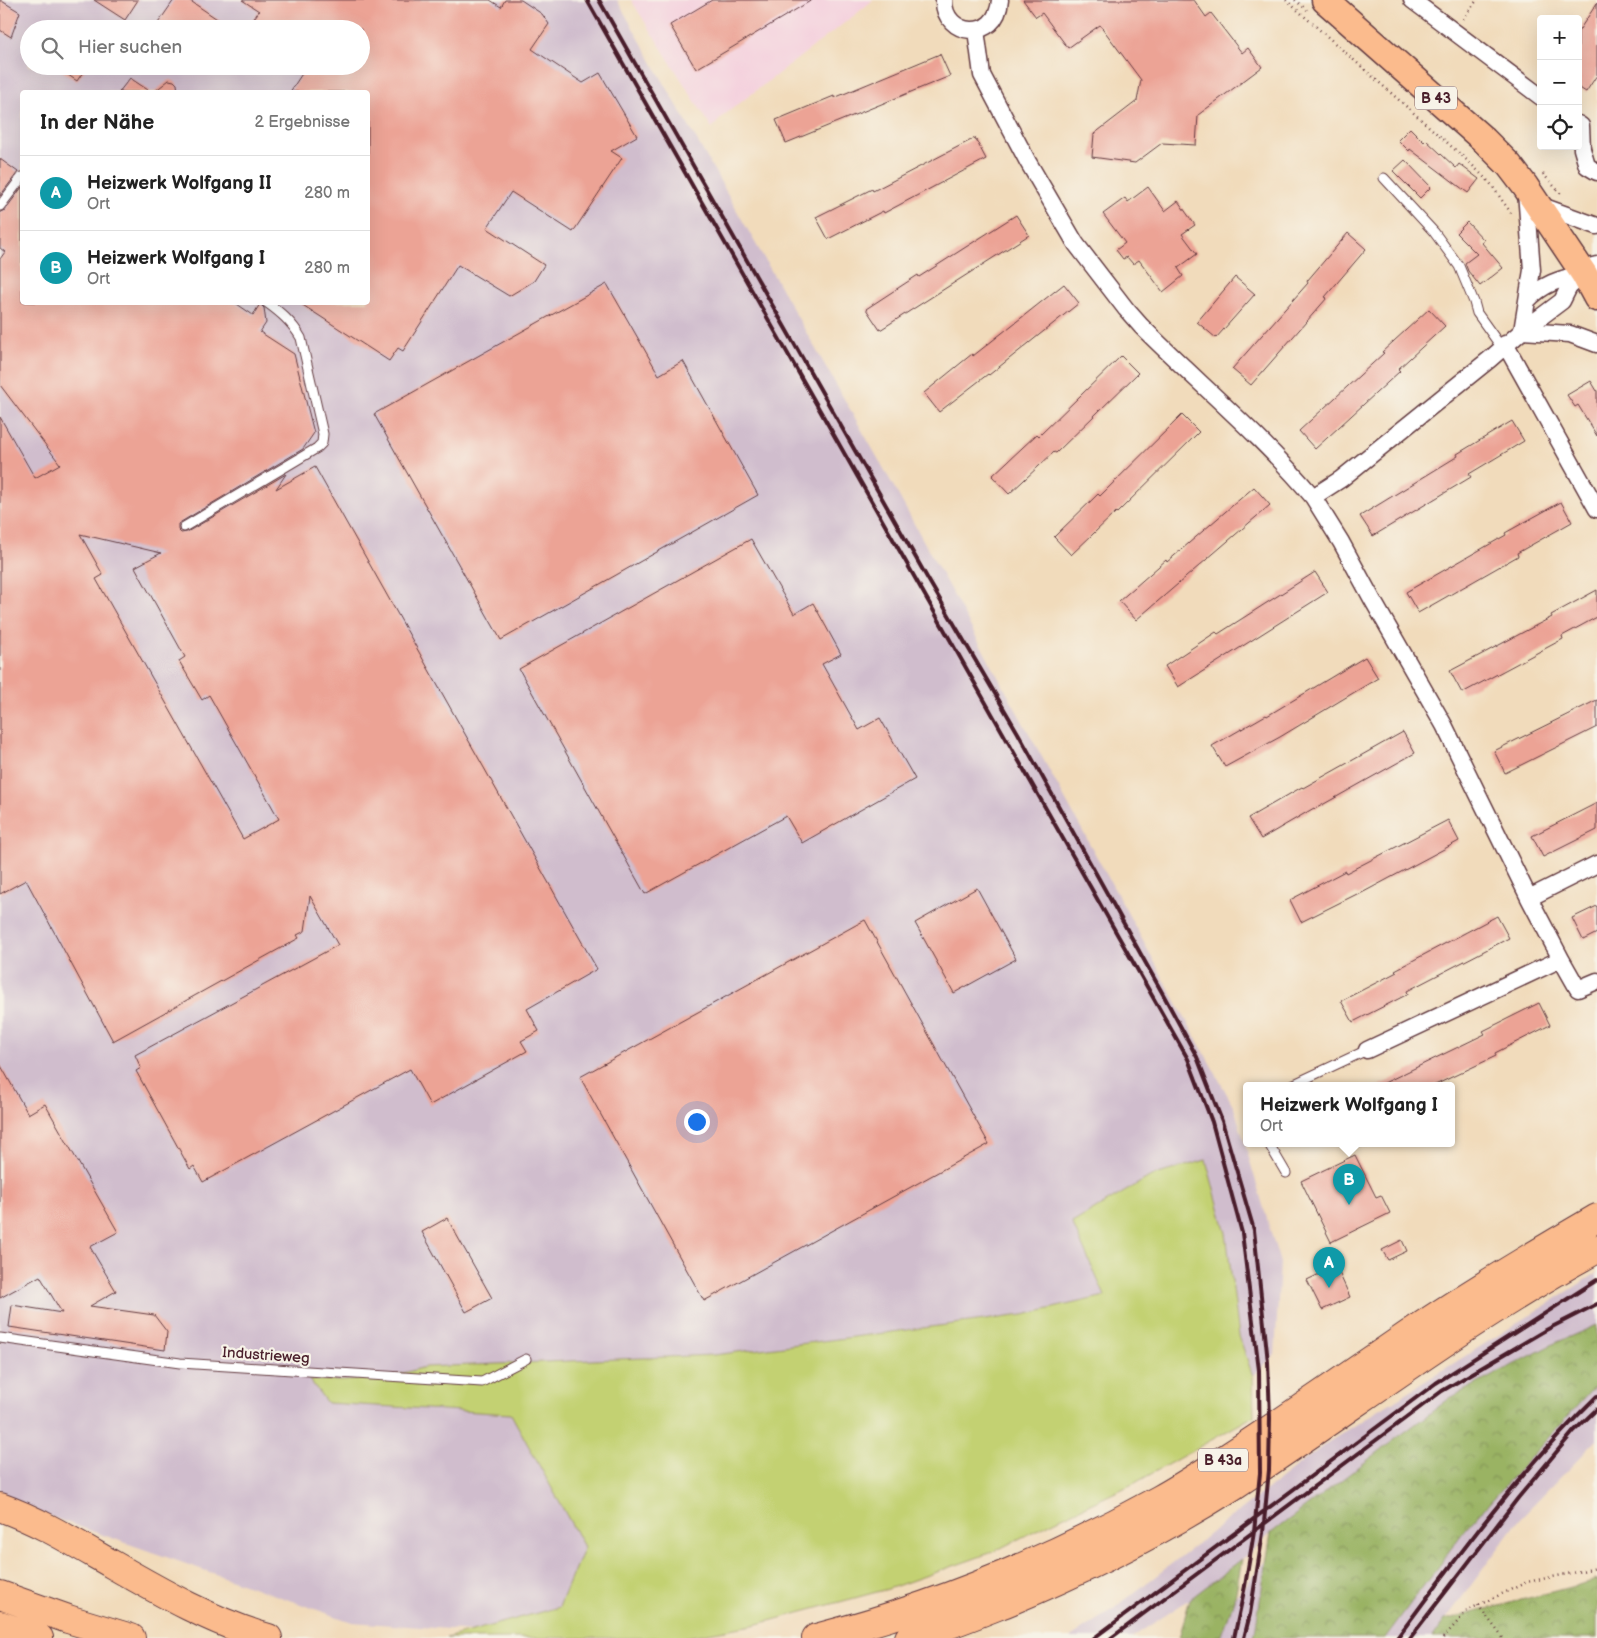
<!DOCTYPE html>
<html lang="de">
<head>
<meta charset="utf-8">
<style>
	:root { --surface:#fff; --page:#f2f2f2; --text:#222; --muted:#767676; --line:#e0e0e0; --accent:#0b8043 }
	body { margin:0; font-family:"Balsamiq Sans",sans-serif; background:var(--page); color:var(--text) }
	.controls { position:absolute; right:15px; top:15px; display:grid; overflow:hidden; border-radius:5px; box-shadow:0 5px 20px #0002 }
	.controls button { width:45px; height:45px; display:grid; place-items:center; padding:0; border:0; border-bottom:1px solid var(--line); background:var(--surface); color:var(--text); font:25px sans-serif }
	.you { position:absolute; left:696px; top:1121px; width:18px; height:18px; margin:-12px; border:4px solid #fff; border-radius:50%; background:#1a73e8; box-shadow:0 0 0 8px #1a73e833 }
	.badge { display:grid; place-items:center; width:32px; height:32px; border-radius:50%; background:var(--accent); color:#fff; font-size:16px; font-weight:700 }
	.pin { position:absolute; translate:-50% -41px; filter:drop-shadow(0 1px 2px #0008) }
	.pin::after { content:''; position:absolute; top:26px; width:18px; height:15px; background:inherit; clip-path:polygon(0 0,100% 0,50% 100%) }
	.popup { position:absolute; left:1243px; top:1082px; width:212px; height:65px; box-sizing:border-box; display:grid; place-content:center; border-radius:5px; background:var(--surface); filter:drop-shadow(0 1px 4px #0005); font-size:16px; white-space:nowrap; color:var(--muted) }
	.popup b { font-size:19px; color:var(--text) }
	.popup::after { content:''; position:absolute; left:50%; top:100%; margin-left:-10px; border:10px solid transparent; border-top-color:var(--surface) }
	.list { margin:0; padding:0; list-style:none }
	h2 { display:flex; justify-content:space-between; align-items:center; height:65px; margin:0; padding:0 20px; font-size:21px }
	h2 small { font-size:16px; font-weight:400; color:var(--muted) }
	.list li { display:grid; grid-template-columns:32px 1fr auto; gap:15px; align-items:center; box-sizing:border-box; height:75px; padding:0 20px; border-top:1px solid var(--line) }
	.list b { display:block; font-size:19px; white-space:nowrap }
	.list p { margin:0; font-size:16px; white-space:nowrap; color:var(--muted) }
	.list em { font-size:16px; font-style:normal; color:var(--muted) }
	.icon { flex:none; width:28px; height:28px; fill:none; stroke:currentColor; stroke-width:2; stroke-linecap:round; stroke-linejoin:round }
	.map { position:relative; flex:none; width:1597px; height:1638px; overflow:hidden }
	.search { position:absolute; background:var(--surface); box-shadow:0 5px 20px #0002; left:20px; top:20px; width:350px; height:55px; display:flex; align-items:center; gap:12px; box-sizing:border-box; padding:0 18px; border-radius:28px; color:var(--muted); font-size:19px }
	.panel { position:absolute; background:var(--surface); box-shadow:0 5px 20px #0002; left:20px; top:90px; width:350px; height:215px; border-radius:5px }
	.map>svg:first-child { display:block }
</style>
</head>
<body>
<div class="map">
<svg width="1597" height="1638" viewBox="0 0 1597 1638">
	<defs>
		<pattern id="forest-crowns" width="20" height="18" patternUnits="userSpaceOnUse" patternTransform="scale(1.25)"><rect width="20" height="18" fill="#9ab364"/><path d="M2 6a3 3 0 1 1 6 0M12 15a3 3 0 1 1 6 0" fill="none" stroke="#809153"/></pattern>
	</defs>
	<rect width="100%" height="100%" fill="#f7f3e8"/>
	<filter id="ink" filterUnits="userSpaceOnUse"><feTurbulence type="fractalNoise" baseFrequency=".02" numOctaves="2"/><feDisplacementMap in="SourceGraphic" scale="10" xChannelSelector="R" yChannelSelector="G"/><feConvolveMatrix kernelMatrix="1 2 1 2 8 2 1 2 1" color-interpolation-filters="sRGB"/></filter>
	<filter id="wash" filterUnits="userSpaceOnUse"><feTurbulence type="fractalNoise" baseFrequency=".0096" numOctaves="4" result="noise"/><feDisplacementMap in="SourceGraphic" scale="20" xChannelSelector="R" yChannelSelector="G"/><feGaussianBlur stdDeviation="1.12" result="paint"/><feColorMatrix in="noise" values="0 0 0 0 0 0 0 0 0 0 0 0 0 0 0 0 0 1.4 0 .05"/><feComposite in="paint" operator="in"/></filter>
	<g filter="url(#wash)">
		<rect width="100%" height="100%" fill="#f1dbbb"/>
		<path fill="#f4cfdd" d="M 631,0 L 873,0 L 856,14 L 724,115 L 712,128 Z"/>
		<path fill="#d0bdcd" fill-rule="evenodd" d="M 0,0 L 617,0 L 884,469 L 1234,1107 L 1280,1263 L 1275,1355 L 1253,1376 L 1239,1336 L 1226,1233 L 1207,1163 L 1213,1415 L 574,1638 L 352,1622 L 0,1499 ZM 29,29 L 361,29 L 361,66 L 29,66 ZM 22,92 L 368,92 L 368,302 L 22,302 Z
			M 1597,1273 L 1597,1325 L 1553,1344 L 1450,1398 L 1271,1533 L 1242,1559 L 1190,1599 L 1131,1638 L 1069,1638 L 1112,1610 L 1327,1443 Z
			M 1597,1384 L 1597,1440 L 1520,1519 L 1432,1638 L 1385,1638 L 1464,1531 Z
			M 1266,1561 L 1254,1638 L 1221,1638 L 1235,1597 Z"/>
		<path fill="#c3d172" stroke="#86784e" d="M 1206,1160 L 1226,1233 L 1239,1336 L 1253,1376 L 1254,1416 L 1135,1483 L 1056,1520 L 993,1552 L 888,1589 L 758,1624 L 681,1638 L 446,1638 L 559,1607 L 584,1547 L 511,1414 L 327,1403 L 310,1380 L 343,1381 L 390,1377 L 425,1367 L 714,1355 L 1023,1315 L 1105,1296 L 1072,1223 L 1151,1176 Z"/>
		<path fill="url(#forest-crowns)" stroke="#726948" d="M 1597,1325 L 1597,1384 L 1464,1531 L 1385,1638 L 1254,1638 L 1271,1533 L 1450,1398 L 1553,1344 Z
			M 1242,1559 L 1235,1597 L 1221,1638 L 1179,1638 L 1190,1599 Z
			M 1597,1580 L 1597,1638 L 1432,1638 L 1445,1620 Z"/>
		<g id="blocks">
			<path fill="#eca395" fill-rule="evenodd" d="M 0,0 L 20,12 L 11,37 L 0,30 Z
				M 94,0 L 138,0 L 125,20 Z
				M 174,0 L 189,0 L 232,29 L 154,29 Z
				M 242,0 L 490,0 L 501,7 L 505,0 L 521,0 L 542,14 L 549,24 L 532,49 L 583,83 L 600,73 L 637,136 L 611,151 L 622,158 L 573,232 L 511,192 L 487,228 L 544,265 L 534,281 L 509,296 L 458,265 L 403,351 L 398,348 L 389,361 L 298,302 L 368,302 L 368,92 L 290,92 L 307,66 L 361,66 L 361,29 L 247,29 L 259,11 Z
				M 712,0 L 812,0 L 696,69 L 670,25 Z
				M 1023,0 L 1194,0 L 1206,17 L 1211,13 L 1242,53 L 1248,48 L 1262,67 L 1198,115 L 1196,145 L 1162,143 L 1135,163 L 1092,157 L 1094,134 L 1137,101 L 1141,80 L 1100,25 L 1068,48 L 1042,13 L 1036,17 Z
				M 1597,3 L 1597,75 L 1586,92 L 1578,87 L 1578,32 Z
				M 940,54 L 950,76 L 786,143 L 776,120 L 834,96 L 834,98 Z
				M 55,66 L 87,66 L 77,81 Z
				M 130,78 L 151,92 L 119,92 Z
				M 169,80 L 174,81 L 177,84 L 178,92 L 154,92 Z
				M 1410,128 L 1424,142 L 1426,140 L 1456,168 L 1459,164 L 1479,179 L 1468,193 L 1410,149 L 1409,151 L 1398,140 Z
				M 975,138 L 986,159 L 884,213 L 883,211 L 828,239 L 816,217 L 872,189 L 873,191 Z
				M 0,159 L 18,172 L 0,196 Z
				M 1405,160 L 1431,187 L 1420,198 L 1393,171 Z
				M 22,187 L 22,302 L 234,302 L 253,315 L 260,304 L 264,308 L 266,323 L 260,332 L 294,354 L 314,433 L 303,449 L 181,522 L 178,524 L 178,530 L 181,533 L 187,532 L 286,474 L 276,489 L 315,467 L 597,969 L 527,1009 L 539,1031 L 521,1041 L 527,1051 L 430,1105 L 410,1069 L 203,1182 L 194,1166 L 190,1169 L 136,1071 L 141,1068 L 135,1055 L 338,945 L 310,896 L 305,931 L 297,935 L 299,938 L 113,1041 L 26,880 L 0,894 L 0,417 L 35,478 L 60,464 L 0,385 L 0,259 L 5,252 L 0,248 L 0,212 L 5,210 ZM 80,534 L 161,553 L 135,567 L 185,657 L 179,661 L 202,700 L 209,695 L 279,819 L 243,839 L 96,579 L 103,575 Z
				M 1148,187 L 1165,211 L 1178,201 L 1195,225 L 1182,234 L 1197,254 L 1178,268 L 1183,276 L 1163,292 L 1139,260 L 1133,264 L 1127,257 L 1123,259 L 1116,250 L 1125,243 L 1103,214 L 1125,198 L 1128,202 Z
				M 1016,215 L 1029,235 L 880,330 L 866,309 L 918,275 L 919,277 Z
				M 1467,222 L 1484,240 L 1482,243 L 1503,268 L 1480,286 L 1468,271 L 1465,263 L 1477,254 L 1456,233 Z
				M 1348,233 L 1366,249 L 1325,297 L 1327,298 L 1251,385 L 1232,369 L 1308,283 L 1307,281 Z
				M 1235,277 L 1255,294 L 1216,338 L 1197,322 Z
				M 607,284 L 659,375 L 683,361 L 758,495 L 501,640 L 374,414 Z
				M 1064,284 L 1079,303 L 989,375 L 988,374 L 939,412 L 924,393 L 972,354 L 973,356 Z
				M 1429,309 L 1445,326 L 1398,369 L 1400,371 L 1315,449 L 1299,431 L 1384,353 L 1382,352 Z
				M 1121,356 L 1138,373 L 1056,453 L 1054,452 L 1009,494 L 992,476 L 1037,434 L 1039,436 Z
				M 1591,381 L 1597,391 L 1597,436 L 1578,405 L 1575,407 L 1567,395 Z
				M 1182,415 L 1199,432 L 1117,513 L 1116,512 L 1071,555 L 1054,537 L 1098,494 L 1100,496 Z
				M 1512,421 L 1524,441 L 1469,474 L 1471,477 L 1373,536 L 1360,516 L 1458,456 L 1457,454 Z
				M 1254,487 L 1270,505 L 1136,620 L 1119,601 L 1166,560 L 1167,562 Z
				M 1561,502 L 1572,522 L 1517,553 L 1518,556 L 1418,613 L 1406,592 L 1506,535 L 1505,533 Z
				M 751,539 L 794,614 L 813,603 L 841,654 L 822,664 L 859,730 L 880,718 L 915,779 L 802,843 L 786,816 L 645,894 L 519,669 Z
				M 1315,572 L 1328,592 L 1178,687 L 1165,666 L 1216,632 L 1218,634 Z
				M 1597,590 L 1597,617 L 1562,636 L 1563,639 L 1462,693 L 1450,671 L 1552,617 L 1551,615 Z
				M 1365,657 L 1378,678 L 1280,737 L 1225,767 L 1212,746 L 1266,715 L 1267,716 Z
				M 1597,700 L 1597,727 L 1505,773 L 1494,751 Z
				M 1403,732 L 1415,753 L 1315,809 L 1314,808 L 1261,839 L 1248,818 L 1302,787 L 1303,788 Z
				M 1597,803 L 1597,830 L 1543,857 L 1532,836 Z
				M 1448,820 L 1459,841 L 1358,895 L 1357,894 L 1301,922 L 1290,900 L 1345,871 L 1346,873 Z
				M 977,888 L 1016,959 L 954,993 L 915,923 Z
				M 1597,906 L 1597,933 L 1583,940 L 1572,918 Z
				M 1497,916 L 1509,938 L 1407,991 L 1408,994 L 1353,1022 L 1341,1001 L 1397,972 L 1395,970 Z
				M 865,920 L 989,1144 L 704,1301 L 580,1077 Z
				M 1539,1003 L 1550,1025 L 1495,1053 L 1496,1056 L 1433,1086 L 1378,1086 L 1485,1034 L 1483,1031 Z
				M 0,1064 L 28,1114 L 45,1104 L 118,1232 L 90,1247 L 116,1291 L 90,1306 L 154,1315 L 167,1332 L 165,1350 L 9,1327 L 12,1305 L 62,1313 L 40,1276 L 0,1298 Z
				M 1355,1155 L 1376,1197 L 1381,1195 L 1390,1213 L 1331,1242 L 1301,1181 Z
				M 447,1218 L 492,1298 L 466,1312 L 422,1232 Z
				M 1402,1240 L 1407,1251 L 1388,1260 L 1382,1250 Z
				M 1336,1266 L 1350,1297 L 1322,1310 L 1307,1280 Z"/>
		</g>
	</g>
	<g filter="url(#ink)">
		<use href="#blocks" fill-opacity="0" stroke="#633b41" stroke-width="1"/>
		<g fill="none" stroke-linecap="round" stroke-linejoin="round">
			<g stroke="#633b41" stroke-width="11">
				<path id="service" d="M 1384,178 L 1434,232 L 1459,266 L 1474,302 L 1477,313 L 1502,348
					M 0,206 L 22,177
					M 184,527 L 317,448 L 322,443 L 323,434 L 301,338 C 292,322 280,312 266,302
					M 1290,1086 L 1367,1050
					M 1269,1144 L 1286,1173
					M 0,1338 L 180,1363 L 482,1382 L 526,1359"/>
			</g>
			<g stroke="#633b41" stroke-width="19">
				<path id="minor" d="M 944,0 C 943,37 997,43 1000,0
					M 1412,0 L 1541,97
					M 976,30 L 982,75 L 1028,162 L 1076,244 L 1126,309 L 1141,326 C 1198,383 1261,435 1313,497 L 1341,479 L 1490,359 L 1522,331 L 1562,301 L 1569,287 L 1593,266 L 1597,265
					M 1578,124 L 1581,126 L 1582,149 L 1587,166 L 1597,172
					M 1539,205 L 1597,226
					M 1527,301 C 1542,284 1560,279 1581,274
					M 1522,331 L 1532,270 L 1526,192
					M 1522,331 L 1570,334 L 1597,344
					M 1505,344 L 1597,509
					M 1313,497 L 1341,542 L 1372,599 L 1444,725 L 1529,898
					M 1561,959 L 1578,989 L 1597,981
					M 1367,1050 L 1561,959 L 1529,898 L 1597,864"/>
			</g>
			<g stroke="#633b41" stroke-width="29">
				<path id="primary" d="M 1325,0 L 1484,140 L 1509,165 L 1525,186 L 1584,274 L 1597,298"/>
			</g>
			<g stroke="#633b41" stroke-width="30">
				<path id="trunk" d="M 0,1507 C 34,1519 65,1537 96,1555 C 152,1587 206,1620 268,1638
					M 0,1595 L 68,1619 L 131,1638
					M 0,1625 L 39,1638
					M 816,1638 C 936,1607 1052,1559 1160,1499 C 1182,1487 1203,1473 1225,1459 C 1284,1421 1341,1381 1399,1341 C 1463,1297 1530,1257 1597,1218
					M 909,1638 C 943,1628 977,1614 1010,1601 C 1087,1569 1162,1531 1233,1486 C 1354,1407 1469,1318 1597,1249"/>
			</g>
			<path stroke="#633b41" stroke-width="2.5" stroke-dasharray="1 4" stroke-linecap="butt" d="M 1286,0 L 1469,162 L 1490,183 L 1511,213
				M 1295,0 L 1307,10
				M 1463,19 L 1477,0
				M 1543,174 L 1563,196
				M 1478,1605 L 1503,1638
				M 1443,1638 L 1468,1610 L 1527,1582 L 1597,1568"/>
			<use href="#service" stroke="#fff" stroke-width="9"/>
			<use href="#minor" stroke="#fff" stroke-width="16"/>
			<use href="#primary" stroke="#fbbb8d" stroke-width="26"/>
			<use href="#trunk" stroke="#fbbb8d" stroke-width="28"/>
			<path stroke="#4a1f2b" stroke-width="4" d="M 587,0 L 1188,1059 L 1212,1122 L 1242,1233 L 1259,1370 L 1260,1473 L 1254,1532 L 1245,1586 L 1234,1638
				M 599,0 L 929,581 L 1018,733 L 1164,996 L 1197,1057 L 1222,1121 L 1254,1230 L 1268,1362 L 1270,1418 L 1269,1470 L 1263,1533 L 1250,1614 L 1244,1638
				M 1094,1638 L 1436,1383 L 1597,1280
				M 1111,1638 L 1442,1391 L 1544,1331 L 1597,1304
				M 1397,1638 C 1459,1554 1522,1469 1597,1396
				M 1410,1638 L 1518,1498 L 1574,1431 L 1597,1409"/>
		</g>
	</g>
	<g text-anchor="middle" stroke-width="4.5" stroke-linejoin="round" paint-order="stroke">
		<g fill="#f7f3e8" stroke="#7e5f64" stroke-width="1">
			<rect x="1415" y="86.5" width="42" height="23" rx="4"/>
			<rect x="1198" y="1448.5" width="50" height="23" rx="4"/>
		</g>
		<g font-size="14" font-weight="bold" fill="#4a1f2b">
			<text x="1436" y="103">B 43</text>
			<text x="1223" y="1465">B 43a</text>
		</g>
		<g font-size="15" fill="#4a1f2b" stroke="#f7f3e8">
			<text transform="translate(266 1355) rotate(4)" y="5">Industrieweg</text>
		</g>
	</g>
</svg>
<div class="controls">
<button>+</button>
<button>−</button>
<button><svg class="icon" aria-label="locate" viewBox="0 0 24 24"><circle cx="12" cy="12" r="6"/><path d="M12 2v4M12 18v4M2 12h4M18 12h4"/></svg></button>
</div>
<div class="you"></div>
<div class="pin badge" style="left:1329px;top:1288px;background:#0f9aa8">A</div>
<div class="pin badge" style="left:1349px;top:1205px;background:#0f9aa8">B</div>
<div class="popup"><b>Heizwerk Wolfgang I</b>Ort</div>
<div class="search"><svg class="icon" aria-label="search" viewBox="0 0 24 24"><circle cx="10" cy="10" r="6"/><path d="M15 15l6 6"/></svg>Hier suchen</div>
<section class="panel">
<h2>In der Nähe<small>2 Ergebnisse</small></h2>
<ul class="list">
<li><span class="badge" style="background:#0f9aa8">A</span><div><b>Heizwerk Wolfgang II</b><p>Ort</p></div><em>280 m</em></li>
<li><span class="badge" style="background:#0f9aa8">B</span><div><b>Heizwerk Wolfgang I</b><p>Ort</p></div><em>280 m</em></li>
</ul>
</section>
</div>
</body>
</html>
